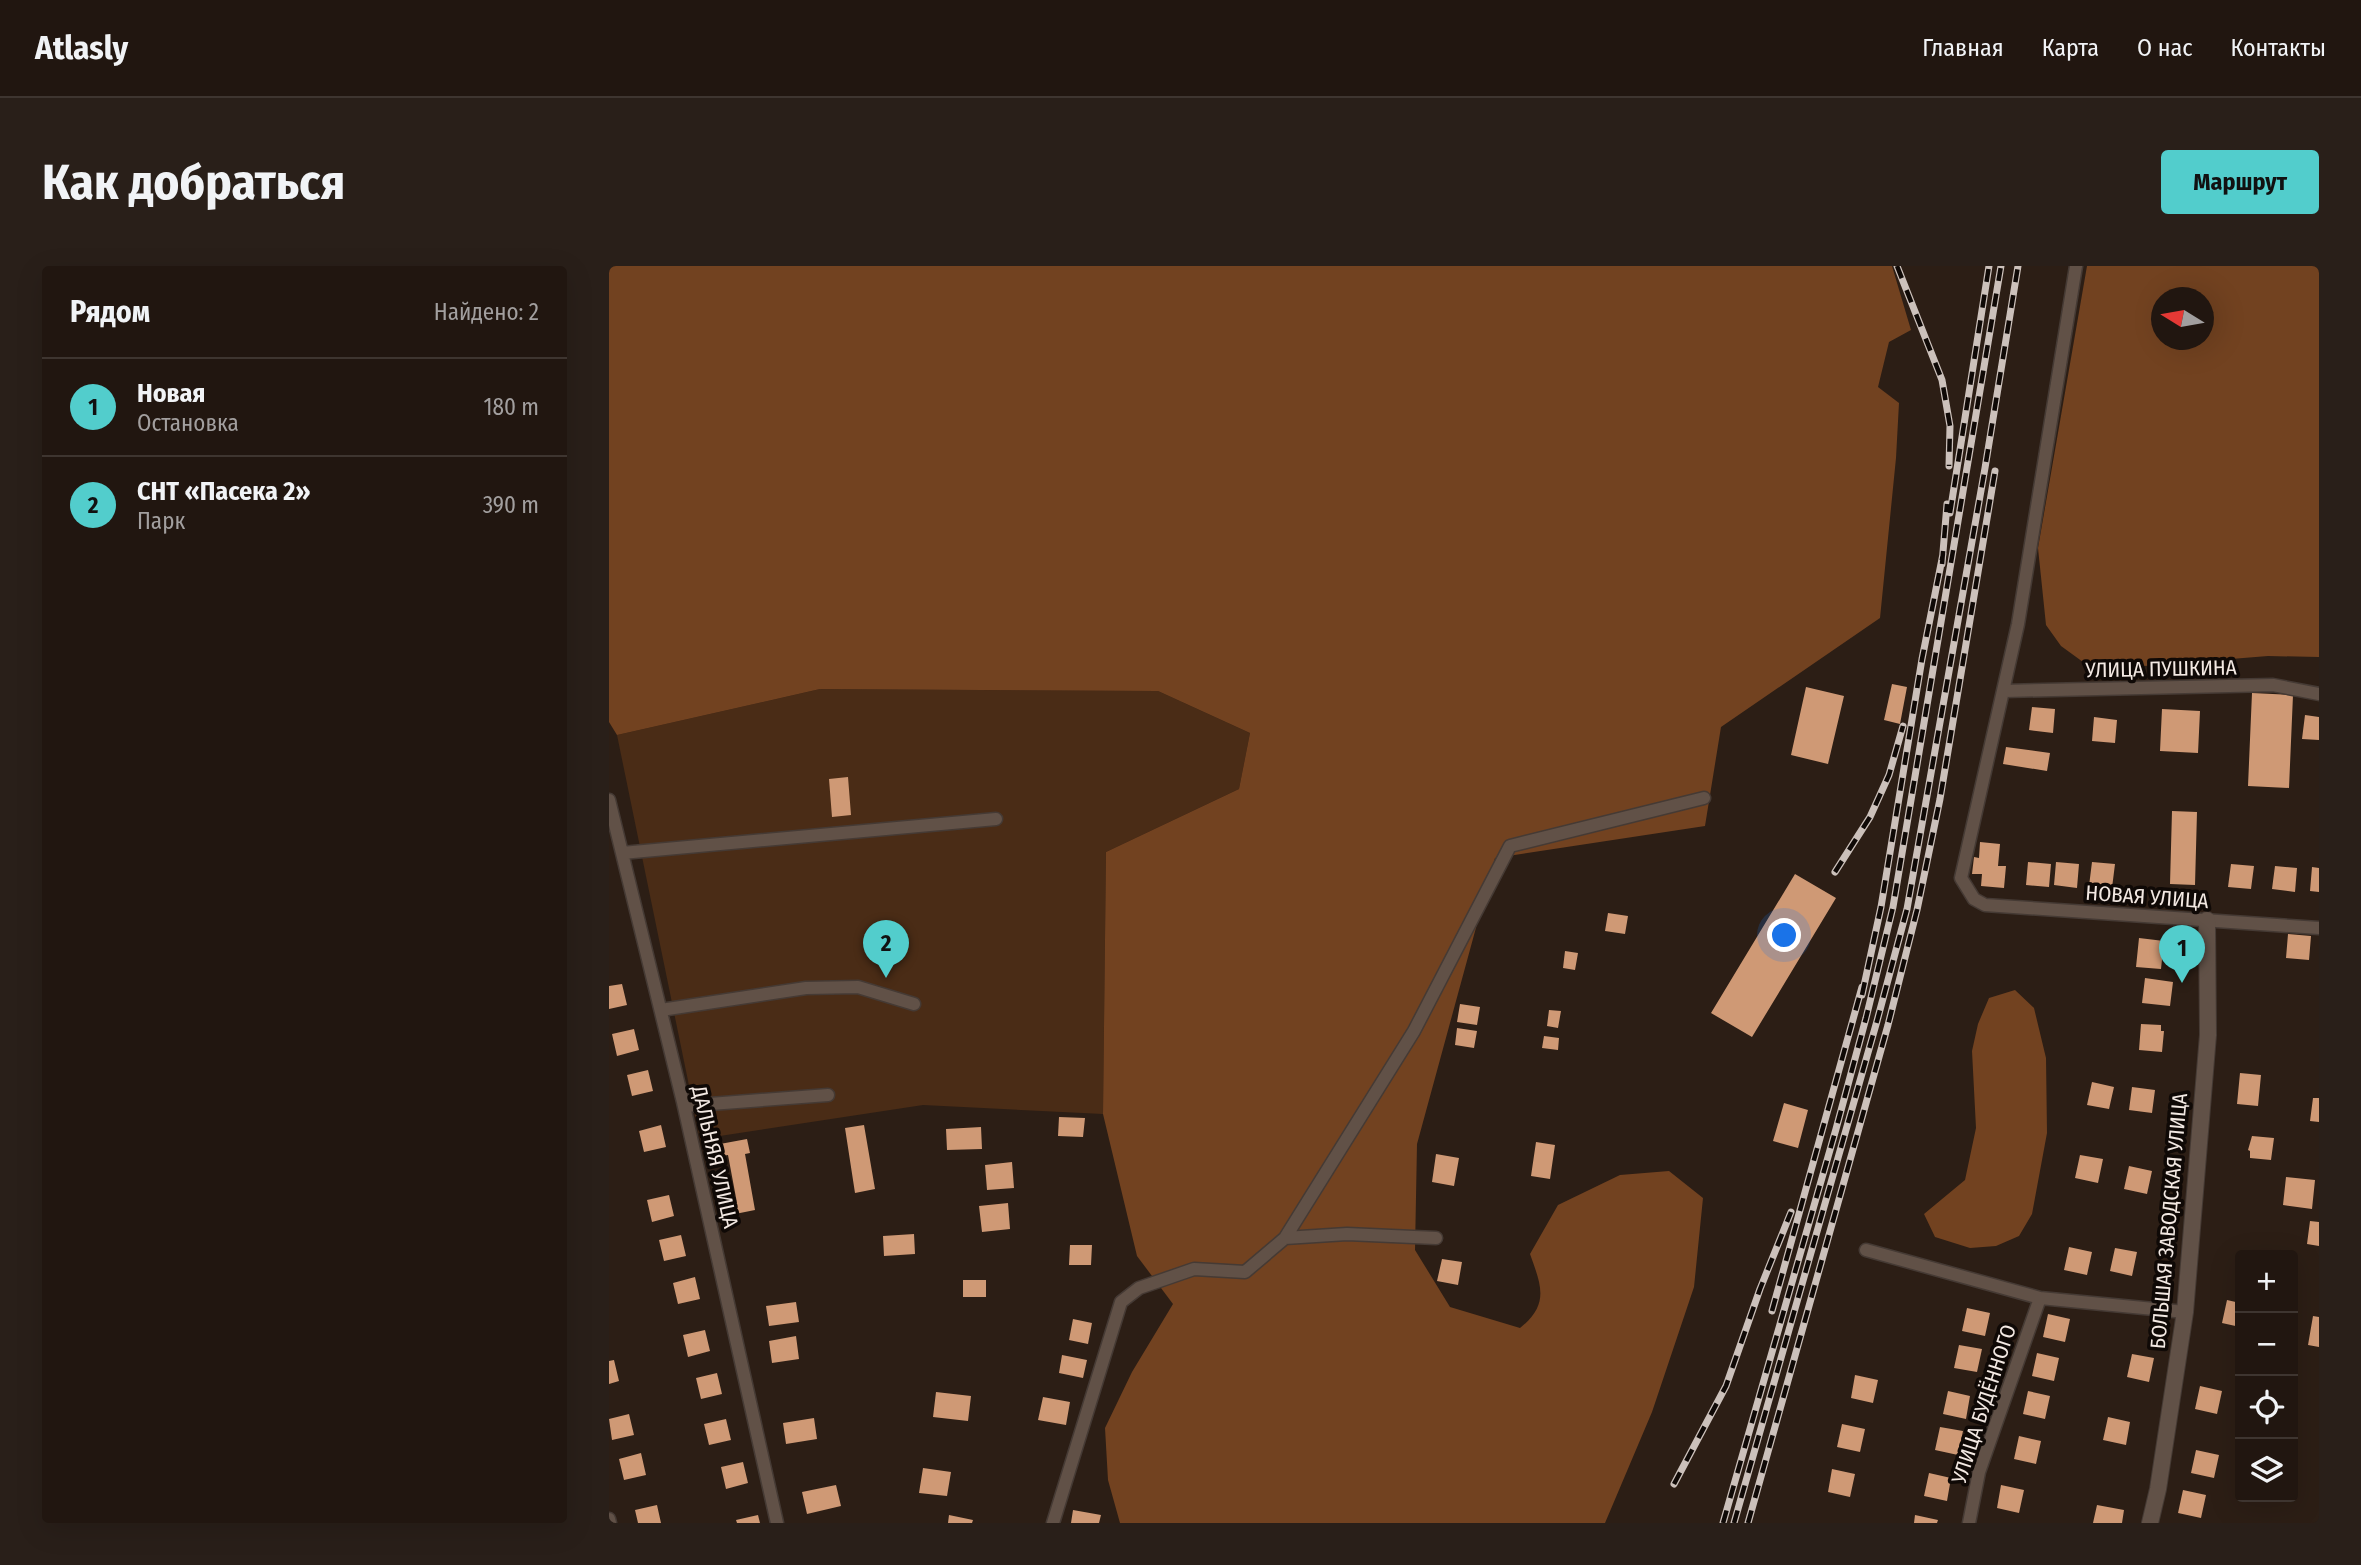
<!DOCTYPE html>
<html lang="ru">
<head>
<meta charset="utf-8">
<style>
	:root { --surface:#211610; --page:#291f19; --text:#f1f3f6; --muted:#a29f9f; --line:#3e3530; --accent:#52cdcc }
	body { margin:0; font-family:"Fira Sans Condensed",sans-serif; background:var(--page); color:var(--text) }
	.controls { position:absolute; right:21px; bottom:21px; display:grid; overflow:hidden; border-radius:7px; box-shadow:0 7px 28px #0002 }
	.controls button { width:63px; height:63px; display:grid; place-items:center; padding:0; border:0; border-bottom:2px solid var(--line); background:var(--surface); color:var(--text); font:35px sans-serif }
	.compass { position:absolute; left:1542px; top:21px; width:63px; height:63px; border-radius:50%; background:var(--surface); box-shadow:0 7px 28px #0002; rotate:281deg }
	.you { position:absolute; left:1176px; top:670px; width:24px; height:24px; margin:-18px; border:5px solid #fff; border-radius:50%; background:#1a73e8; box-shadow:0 0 0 10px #1a73e833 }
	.badge { display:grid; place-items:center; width:46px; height:46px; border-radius:50%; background:var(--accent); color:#111; font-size:23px; font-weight:700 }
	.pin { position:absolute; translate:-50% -58px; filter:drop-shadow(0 2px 4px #0008) }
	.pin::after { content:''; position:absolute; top:37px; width:24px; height:21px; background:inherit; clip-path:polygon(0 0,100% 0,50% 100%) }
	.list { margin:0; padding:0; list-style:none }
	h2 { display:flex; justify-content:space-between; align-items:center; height:91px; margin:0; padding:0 28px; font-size:30px }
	h2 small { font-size:23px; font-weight:400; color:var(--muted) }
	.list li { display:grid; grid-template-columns:46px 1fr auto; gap:21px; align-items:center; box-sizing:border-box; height:98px; padding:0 28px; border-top:2px solid var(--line) }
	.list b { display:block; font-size:26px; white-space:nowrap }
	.list p { margin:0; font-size:23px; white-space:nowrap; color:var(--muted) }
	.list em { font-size:23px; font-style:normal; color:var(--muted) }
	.icon { flex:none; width:38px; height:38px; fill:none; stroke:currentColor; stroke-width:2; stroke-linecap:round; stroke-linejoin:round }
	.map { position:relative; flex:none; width:1710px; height:1257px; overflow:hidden; border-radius:7px }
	header { display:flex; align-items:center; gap:42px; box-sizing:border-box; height:98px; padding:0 35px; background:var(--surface); border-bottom:2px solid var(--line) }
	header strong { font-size:33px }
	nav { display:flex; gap:38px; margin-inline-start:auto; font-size:24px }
	.intro { display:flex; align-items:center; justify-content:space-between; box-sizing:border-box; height:168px; padding:0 42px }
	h1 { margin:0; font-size:49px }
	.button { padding:18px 32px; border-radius:7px; background:var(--accent); color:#111; font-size:24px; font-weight:700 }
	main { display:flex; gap:42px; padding:0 42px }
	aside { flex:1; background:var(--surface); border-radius:7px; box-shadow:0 7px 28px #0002 }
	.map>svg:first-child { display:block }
</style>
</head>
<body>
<header>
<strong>Atlasly</strong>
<nav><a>Главная</a><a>Карта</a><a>О нас</a><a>Контакты</a></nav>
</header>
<div class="intro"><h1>Как добраться</h1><a class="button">Маршрут</a></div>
<main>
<aside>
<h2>Рядом<small>Найдено: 2</small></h2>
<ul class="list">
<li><span class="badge">1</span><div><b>Новая</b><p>Остановка</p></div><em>180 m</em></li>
<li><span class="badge">2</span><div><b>СНТ «Пасека 2»</b><p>Парк</p></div><em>390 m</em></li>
</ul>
</aside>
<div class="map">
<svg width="1710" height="1257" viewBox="0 0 1710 1257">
	<rect width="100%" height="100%" fill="#2c1e15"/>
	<path fill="#4a2c16" d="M 211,423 L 549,425 L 641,467 L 630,523 L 497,586 L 494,848 L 314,839 L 91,873 L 8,469 Z"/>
	<path fill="#724220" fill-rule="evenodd" d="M 0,0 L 1283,0 L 1302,64 L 1280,76 L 1269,121 L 1290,137 L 1287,192 L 1271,352 L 1112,461 L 1096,560 L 886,592 L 808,878 L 806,984 L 841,1041 L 911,1062 C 941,1038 932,1019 921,988 L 949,939 L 1011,909 L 1060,905 L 1094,932 L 1085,1021 L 1043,1146 L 996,1257 L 511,1257 L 499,1214 L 496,1162 L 523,1106 L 564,1038 L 528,990 L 494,848 L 497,586 L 630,523 L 641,467 L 549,425 L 211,423 L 8,469 L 0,456 Z
		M 1478,0 L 1710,0 L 1710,391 L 1659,390 L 1498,403 L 1474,396 L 1452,380 L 1437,359 L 1429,282 ZM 1552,32 L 1594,32 L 1594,74 L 1552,74 Z
		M 1406,724 L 1425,742 L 1437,792 L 1438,867 L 1423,948 L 1410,970 L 1387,980 L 1361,982 L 1326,971 L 1315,948 L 1356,914 L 1367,862 L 1363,785 L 1369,758 L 1380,732 Z"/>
	<path fill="#cf9975" d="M 1283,418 L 1298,421 L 1291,458 L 1275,454 Z
		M 1197,421 L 1235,430 L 1219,498 L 1182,489 Z
		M 1643,427 L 1684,429 L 1680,522 L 1639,520 Z
		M 1423,441 L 1446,443 L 1444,467 L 1420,464 Z
		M 1553,443 L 1591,445 L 1589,487 L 1551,485 Z
		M 1696,449 L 1710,451 L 1710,474 L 1693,473 Z
		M 1485,451 L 1508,454 L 1506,477 L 1483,475 Z
		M 1397,481 L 1441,487 L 1438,505 L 1394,498 Z
		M 239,511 L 242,549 L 223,551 L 220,513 Z
		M 1563,545 L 1588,546 L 1586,619 L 1561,618 Z
		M 1371,576 L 1391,578 L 1389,600 L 1397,600 L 1395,622 L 1372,620 L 1373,608 L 1363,608 L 1365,591 L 1370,592 Z
		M 1419,596 L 1442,598 L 1440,621 L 1417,619 Z
		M 1447,596 L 1470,598 L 1468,622 L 1445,619 Z
		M 1483,596 L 1506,598 L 1503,622 L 1480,620 Z
		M 1622,598 L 1645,600 L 1642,623 L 1619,621 Z
		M 1666,600 L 1688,602 L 1686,626 L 1663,623 Z
		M 1703,601 L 1710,602 L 1710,626 L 1701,625 Z
		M 1186,608 L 1227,632 L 1143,771 L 1102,747 Z
		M 999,647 L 1019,650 L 1016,668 L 996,665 Z
		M 1679,668 L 1702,670 L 1700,694 L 1677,692 Z
		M 1530,672 L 1555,675 L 1552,703 L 1527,701 Z
		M 956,685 L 969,687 L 966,704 L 954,702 Z
		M 1536,712 L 1564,716 L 1561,740 L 1533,737 Z
		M 13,718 L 18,739 L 0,743 L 0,720 Z
		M 851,738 L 871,741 L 868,759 L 848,756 Z
		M 940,744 L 952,745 L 949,762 L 938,760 Z
		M 1532,758 L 1552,759 L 1552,765 L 1555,765 L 1553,786 L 1530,784 Z
		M 848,762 L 868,765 L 865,782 L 846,779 Z
		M 25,763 L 30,784 L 8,790 L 3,768 Z
		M 935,770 L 950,772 L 949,784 L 933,782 Z
		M 39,804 L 44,825 L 23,830 L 18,809 Z
		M 1631,807 L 1652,809 L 1649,840 L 1628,838 Z
		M 1483,816 L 1505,821 L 1500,843 L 1478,839 Z
		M 1523,821 L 1546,824 L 1543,847 L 1520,844 Z
		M 1704,832 L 1710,832 L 1710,856 L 1701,855 Z
		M 1175,837 L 1199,844 L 1189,882 L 1164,875 Z
		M 450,851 L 476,852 L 474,871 L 449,870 Z
		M 52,859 L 57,881 L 35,886 L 30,865 Z
		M 255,859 L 266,923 L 246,927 L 236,862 Z
		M 372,861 L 373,883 L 338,884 L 337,863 Z
		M 1643,870 L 1665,872 L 1662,894 L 1641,892 L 1641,885 L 1639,884 Z
		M 138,873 L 141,887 L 136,888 L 146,944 L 121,949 L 120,938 L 128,937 L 119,889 L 113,890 L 111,878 Z
		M 927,876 L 946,879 L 941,913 L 922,910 Z
		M 827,888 L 850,892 L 845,920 L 823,916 Z
		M 1471,889 L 1494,893 L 1489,917 L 1466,912 Z
		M 403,896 L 405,922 L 378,924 L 376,899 Z
		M 1520,900 L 1543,905 L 1538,928 L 1515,923 Z
		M 1677,911 L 1706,914 L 1703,943 L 1674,939 Z
		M 60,929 L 65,950 L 43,956 L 38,934 Z
		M 399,937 L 401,963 L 373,966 L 370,940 Z
		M 1701,955 L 1710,956 L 1710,980 L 1698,978 Z
		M 305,968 L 306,988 L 275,990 L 274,970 Z
		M 72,969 L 77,990 L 55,995 L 50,974 Z
		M 461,979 L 483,979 L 482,999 L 460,999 Z
		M 1460,981 L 1483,986 L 1478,1009 L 1455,1004 Z
		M 1506,982 L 1528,986 L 1523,1010 L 1501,1005 Z
		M 833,993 L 853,996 L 849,1019 L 828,1015 Z
		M 86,1011 L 91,1033 L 69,1038 L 64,1017 Z
		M 354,1014 L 377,1014 L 377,1031 L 354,1031 Z
		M 1618,1034 L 1631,1037 L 1631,1061 L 1613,1057 Z
		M 187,1036 L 190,1056 L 160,1060 L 157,1040 Z
		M 1358,1042 L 1381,1047 L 1376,1070 L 1353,1065 Z
		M 1439,1048 L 1461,1053 L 1456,1076 L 1434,1071 Z
		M 1704,1050 L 1710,1051 L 1710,1081 L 1699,1079 Z
		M 464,1053 L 483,1057 L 479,1078 L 460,1074 Z
		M 96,1064 L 101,1085 L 79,1091 L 74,1069 Z
		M 187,1070 L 190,1093 L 163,1097 L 160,1075 Z
		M 1350,1079 L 1373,1083 L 1368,1106 L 1345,1102 Z
		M 1428,1087 L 1450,1092 L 1445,1115 L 1423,1110 Z
		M 1523,1088 L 1545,1092 L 1540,1116 L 1518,1111 Z
		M 453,1089 L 478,1094 L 474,1112 L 450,1107 Z
		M 5,1094 L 10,1115 L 0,1118 L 0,1095 Z
		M 108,1107 L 113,1128 L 92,1133 L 87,1112 Z
		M 1246,1109 L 1269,1114 L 1264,1137 L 1242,1132 Z
		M 1591,1120 L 1613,1125 L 1608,1148 L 1586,1143 Z
		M 1339,1125 L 1361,1130 L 1357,1153 L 1334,1148 Z
		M 1419,1125 L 1441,1130 L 1436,1153 L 1414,1148 Z
		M 327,1126 L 362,1130 L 359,1155 L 324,1151 Z
		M 434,1131 L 461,1136 L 457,1159 L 429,1154 Z
		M 20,1148 L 25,1169 L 3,1174 L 0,1153 Z
		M 1499,1151 L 1521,1156 L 1517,1179 L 1494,1174 Z
		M 205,1152 L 208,1173 L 177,1178 L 174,1157 Z
		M 117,1153 L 122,1174 L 100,1179 L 95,1158 Z
		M 1233,1158 L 1256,1163 L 1251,1186 L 1228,1181 Z
		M 1331,1161 L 1354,1165 L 1349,1189 L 1326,1184 Z
		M 1410,1170 L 1432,1175 L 1427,1198 L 1405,1193 Z
		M 1587,1184 L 1610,1189 L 1605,1212 L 1582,1207 Z
		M 32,1187 L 37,1209 L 15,1214 L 10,1193 Z
		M 134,1196 L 139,1217 L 117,1223 L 112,1201 Z
		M 314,1202 L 342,1206 L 338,1230 L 310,1227 Z
		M 1223,1203 L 1246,1208 L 1241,1231 L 1219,1226 Z
		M 1320,1207 L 1342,1212 L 1338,1235 L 1315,1230 Z
		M 227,1219 L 232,1240 L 198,1248 L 193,1226 Z
		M 1392,1219 L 1415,1224 L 1410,1247 L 1388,1242 Z
		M 1574,1224 L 1597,1229 L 1592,1252 L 1569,1247 Z
		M 48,1239 L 52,1257 L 29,1257 L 26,1244 Z
		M 1488,1239 L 1515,1244 L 1513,1257 L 1484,1257 Z
		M 464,1244 L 492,1249 L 490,1257 L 462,1257 Z
		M 149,1249 L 151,1257 L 128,1257 L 127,1254 Z
		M 340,1249 L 364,1254 L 363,1257 L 339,1257 Z
		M 1306,1249 L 1329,1254 L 1328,1257 L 1305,1257 Z"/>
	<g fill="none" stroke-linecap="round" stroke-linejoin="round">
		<g stroke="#453a34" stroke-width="15">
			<path id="minor" d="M 1467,0 L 1409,358 L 1352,612 L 1365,633 L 1376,639 L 1710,662
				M 1395,425 L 1664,419 L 1710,428
				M 0,534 L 74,836 L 168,1257
				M 13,587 L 387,553
				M 52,744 L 197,722 L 249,721 L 305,738
				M 75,840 L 219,829
				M 676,972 L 805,765 L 901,580 L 1095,532
				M 1257,984 L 1431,1032 L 1576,1046
				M 0,1253 L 1,1257
				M 444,1257 L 512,1036 L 530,1022 L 585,1003 L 636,1006 L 676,972 L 738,968 L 827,972
				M 1360,1257 L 1370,1206 L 1431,1032"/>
		</g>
		<g stroke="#453a34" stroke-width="18">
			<path id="tertiary" d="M 1541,1257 L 1549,1223 L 1576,1046 L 1599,769 L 1598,654"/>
		</g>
		<use href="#minor" stroke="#615147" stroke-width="12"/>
		<use href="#tertiary" stroke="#615147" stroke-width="16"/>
		<g stroke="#ccc1bb" stroke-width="7">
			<path id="rail" d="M 1288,0 L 1333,114 L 1341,160 L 1340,200
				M 1341,247 L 1380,0
				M 1333,298 L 1338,238
				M 1226,606 L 1261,551 L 1280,509 L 1294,460
				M 1253,729 L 1272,641 L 1313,393 L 1334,288
				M 1163,1045 L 1253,721
				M 1065,1218 L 1117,1120 L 1151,1023 L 1182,946
				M 1114,1257 L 1227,863 L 1257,752 L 1284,641 L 1392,0
				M 1125,1257 L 1268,755 L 1298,643 L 1376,202 L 1409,0
				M 1139,1257 L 1279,759 L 1308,644 L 1331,533 L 1386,205"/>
		</g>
		<use href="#rail" stroke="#0f0906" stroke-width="4.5" stroke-dasharray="13" stroke-linecap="butt"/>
	</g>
	<g text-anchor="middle" stroke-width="7" stroke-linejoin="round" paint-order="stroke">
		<g font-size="21" fill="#f3e9e3" stroke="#0f0906">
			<text transform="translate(1552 403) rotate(-1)" y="7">УЛИЦА ПУШКИНА</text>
			<text transform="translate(1538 631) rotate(4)" y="7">НОВАЯ УЛИЦА</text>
			<text transform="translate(106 891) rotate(77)" y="7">ДАЛЬНЯЯ УЛИЦА</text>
			<text transform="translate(1560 955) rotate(-85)" y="7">БОЛЬШАЯ ЗАВОДСКАЯ УЛИЦА</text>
			<text transform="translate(1375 1138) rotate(-72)" y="7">УЛИЦА БУДЁННОГО</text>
		</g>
	</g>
</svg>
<div class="controls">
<button>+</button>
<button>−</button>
<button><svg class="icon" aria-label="locate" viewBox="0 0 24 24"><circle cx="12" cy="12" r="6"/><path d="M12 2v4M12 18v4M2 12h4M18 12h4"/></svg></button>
<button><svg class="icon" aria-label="layers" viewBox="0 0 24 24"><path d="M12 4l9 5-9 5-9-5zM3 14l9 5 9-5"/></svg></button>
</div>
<svg class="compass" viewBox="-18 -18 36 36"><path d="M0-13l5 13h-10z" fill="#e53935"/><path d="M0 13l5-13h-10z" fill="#a29f9f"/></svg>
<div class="you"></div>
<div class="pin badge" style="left:1573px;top:717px">1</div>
<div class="pin badge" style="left:277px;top:712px">2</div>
</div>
</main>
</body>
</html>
